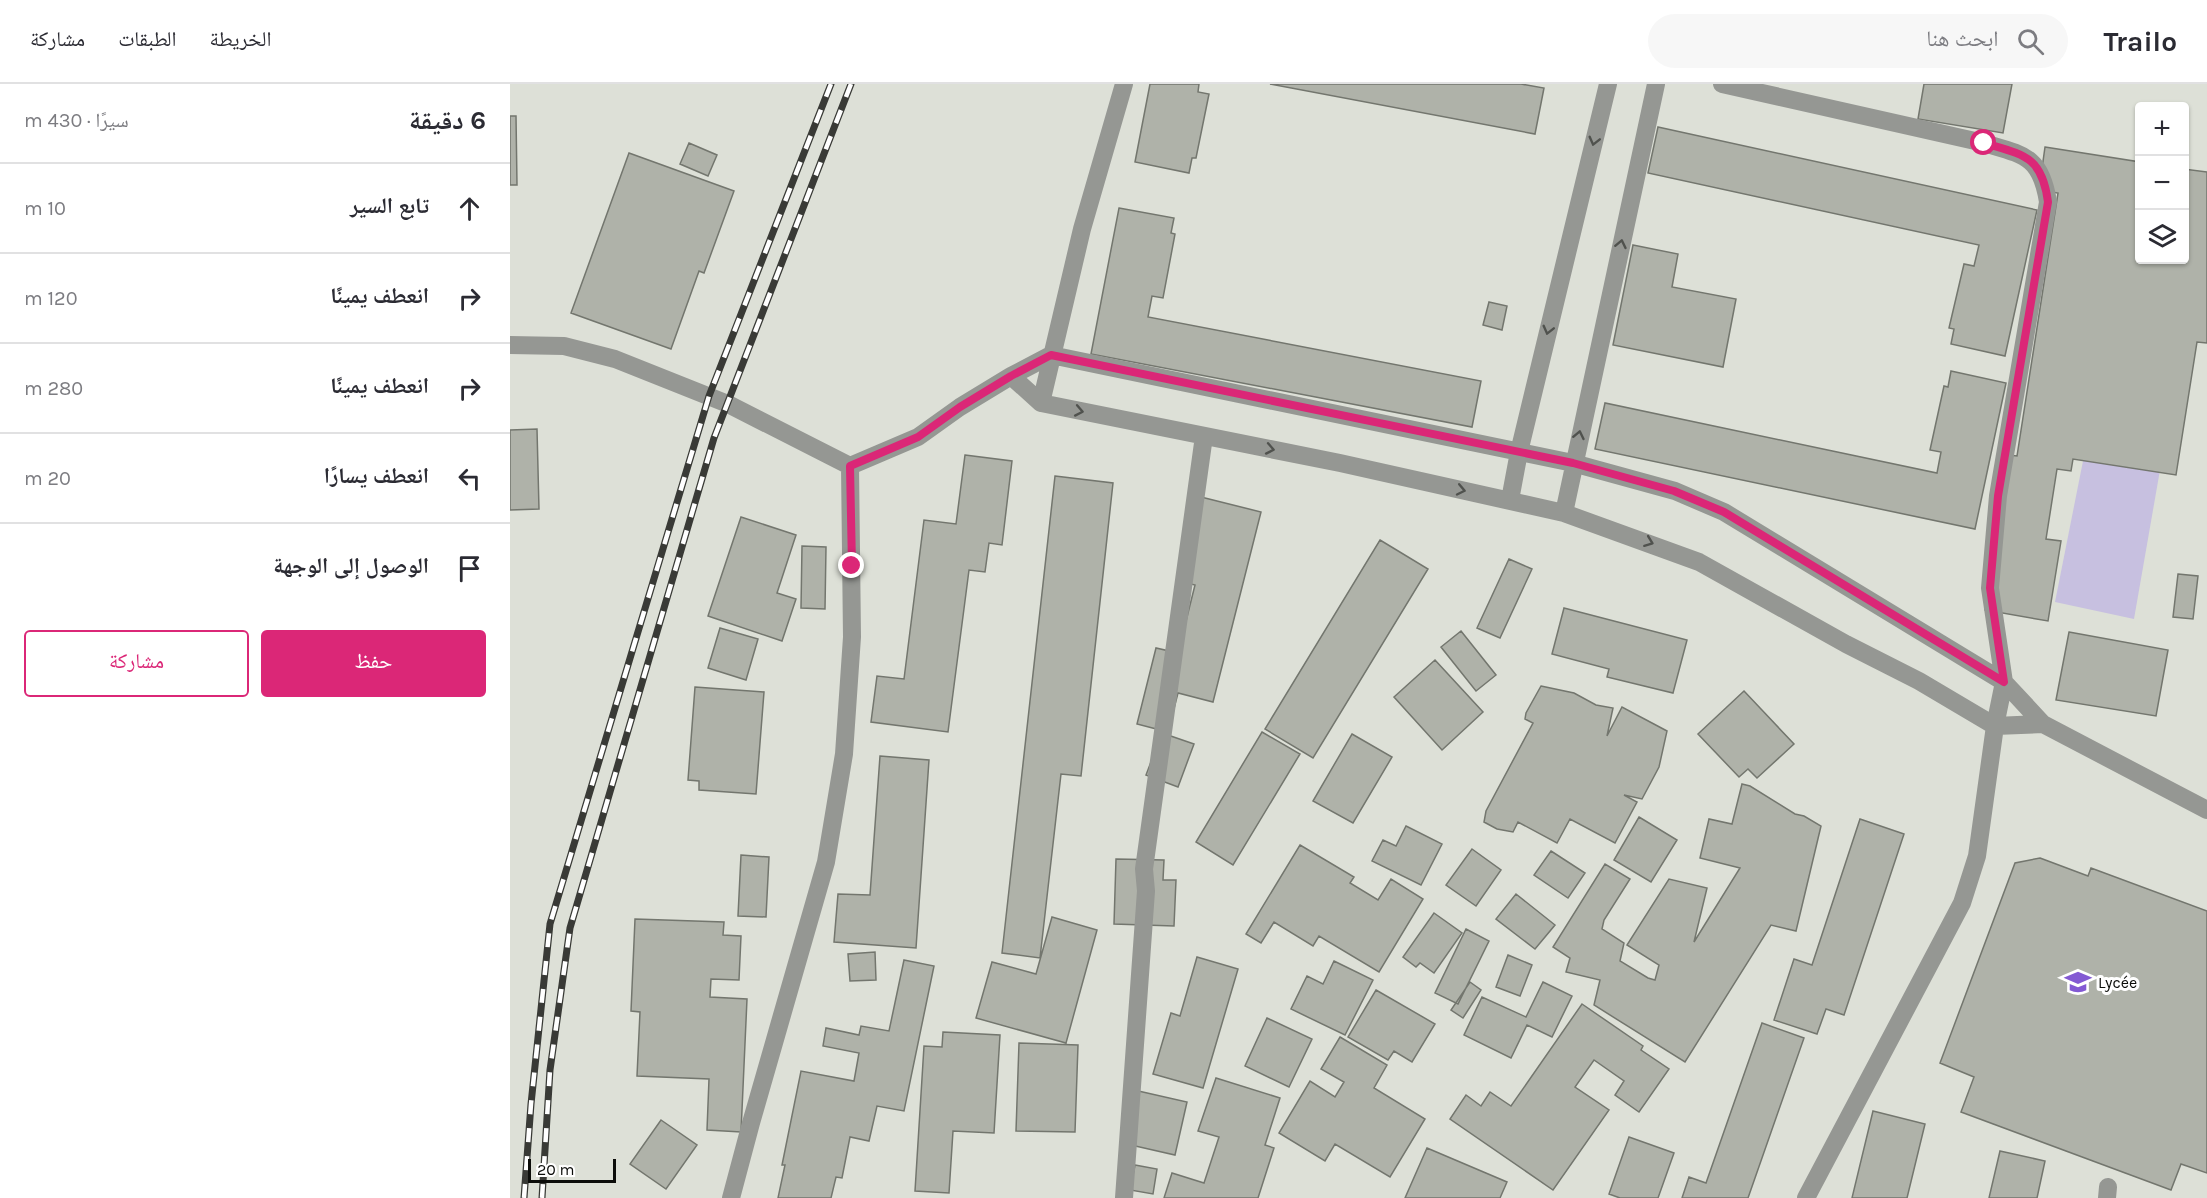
<!DOCTYPE html>
<html lang="ar">
<head>
<meta charset="utf-8">
<style>
	:root { --surface:#fff; --page:#f7f7f7; --text:#2b2b33; --muted:#7c7c81; --line:#e1e1e2; --accent:#db2777 }
	body { margin:0; font-family:Karla,"Noto Naskh Arabic",sans-serif; background:var(--page); color:var(--text); direction:rtl }
	.controls { position:absolute; right:18px; top:18px; display:grid; overflow:hidden; border-radius:6px; box-shadow:0 2px 4px #0004 }
	.controls button { width:54px; height:54px; display:grid; place-items:center; padding:0; border:0; border-bottom:2px solid var(--line); background:var(--surface); color:var(--text); font:30px sans-serif }
	.scale { position:absolute; left:18px; bottom:15px; width:88px; box-sizing:border-box; padding-left:6px; border:3px solid #0c0d0a; border-top:0; font-size:16px; line-height:21px; white-space:nowrap; color:#0c0d0a; -webkit-text-stroke:4px #fff; paint-order:stroke }
	.stop { position:absolute; width:18px; height:18px; margin:-14px; border:4px solid #db2777; border-radius:50%; background:#fff }
	.stop.end { background:#db2777; border-color:#fff; box-shadow:0 2px 6px #0008 }
	.list { margin:0; padding:0; list-style:none }
	h2 { display:flex; justify-content:space-between; align-items:center; height:78px; margin:0; padding:0 24px; font-size:26px }
	h2 small { font-size:20px; font-weight:400; color:var(--muted) }
	.list li { display:grid; grid-template-columns:39px 1fr auto; gap:18px; align-items:center; box-sizing:border-box; height:90px; padding:0 24px; border-top:2px solid var(--line) }
	.list b { display:block; font-size:22px; white-space:nowrap }
	.list em { font-size:20px; font-style:normal; color:var(--muted) }
	.actions { display:flex; gap:12px; padding:18px 24px }
	.actions a { flex:1; padding:14px 0; border:2px solid var(--accent); border-radius:6px; text-align:center; font-size:21px; color:var(--accent) }
	.actions .main { background:var(--accent); color:#fff }
	.icon { flex:none; width:33px; height:33px; fill:none; stroke:currentColor; stroke-width:2; stroke-linecap:round; stroke-linejoin:round }
	.map { position:relative; flex:none; width:1697px; height:1114px; overflow:hidden; direction:ltr }
	header { display:flex; align-items:center; gap:36px; box-sizing:border-box; height:84px; padding:0 30px; background:var(--surface); border-bottom:2px solid var(--line) }
	header strong { font-size:28px }
	nav { display:flex; gap:33px; margin-inline-start:auto; font-size:21px }
	.search { width:420px; height:54px; background:var(--page); display:flex; align-items:center; gap:15px; box-sizing:border-box; padding:0 21px; border-radius:33px; color:var(--muted); font-size:22px }
	main { display:flex }
	aside { flex:1; background:var(--surface) }
	.map>svg:first-child { display:block }
</style>
</head>
<body>
<header>
<strong>Trailo</strong>
<div class="search"><svg class="icon" aria-label="search" viewBox="0 0 24 24"><circle cx="10" cy="10" r="6"/><path d="M15 15l6 6"/></svg>ابحث هنا</div>
<nav><a>الخريطة</a><a>الطبقات</a><a>مشاركة</a></nav>
</header>
<main>
<div class="map">
<svg width="1697" height="1114" viewBox="0 0 1697 1114">
	<rect width="100%" height="100%" fill="#dde0d7"/>
	<path fill="#c7c0e0" d="M 1574,372 L 1650,386 L 1624,535 L 1545,518 Z"/>
	<path fill="#afb2a9" stroke="#73766e" stroke-width="1.5" d="M 640,0 L 689,0 L 688,8 L 699,10 L 686,74 L 682,74 L 679,89 L 625,78 Z
		M 760,0 L 1011,0 L 1034,4 L 1025,50 Z
		M 1414,0 L 1502,0 L 1493,49 L 1408,35 Z
		M 0,32 L 6,32 L 7,101 L 0,101 Z
		M 1148,43 L 1527,126 L 1495,272 L 1441,260 L 1444,245 L 1439,244 L 1454,180 L 1464,182 L 1469,161 L 1138,89 Z
		M 179,59 L 207,71 L 198,92 L 170,80 Z
		M 1535,63 L 1630,78 L 1630,176 L 1674,176 L 1674,85 L 1697,88 L 1697,259 L 1687,258 L 1666,391 L 1563,375 L 1561,387 L 1547,385 L 1536,455 L 1551,457 L 1538,537 L 1475,526 L 1499,371 L 1507,372 L 1548,109 L 1529,106 Z
		M 119,69 L 224,107 L 194,189 L 189,187 L 161,265 L 61,229 Z
		M 609,124 L 664,134 L 661,149 L 665,150 L 653,214 L 642,212 L 638,233 L 971,297 L 962,343 L 581,270 Z
		M 1123,161 L 1168,170 L 1162,203 L 1226,215 L 1213,283 L 1103,261 Z
		M 979,218 L 997,222 L 992,246 L 973,241 Z
		M 1441,287 L 1496,299 L 1465,445 L 1085,365 L 1095,319 L 1427,389 L 1431,368 L 1420,366 L 1434,302 L 1438,303 Z
		M 27,345 L 29,425 L 0,426 L 0,346 Z
		M 455,371 L 502,377 L 492,461 L 479,459 L 475,488 L 459,486 L 438,648 L 361,638 L 367,592 L 394,595 L 414,436 L 446,440 Z
		M 545,392 L 603,399 L 571,692 L 551,690 L 530,874 L 492,869 Z
		M 691,413 L 751,428 L 703,618 L 668,609 L 658,648 L 627,640 L 646,564 L 668,569 L 685,501 L 669,497 Z
		M 231,433 L 286,451 L 267,509 L 286,515 L 272,557 L 198,532 Z
		M 870,456 L 918,485 L 803,674 L 755,645 Z
		M 292,462 L 316,463 L 315,525 L 291,524 Z
		M 999,475 L 1022,485 L 990,554 L 967,544 Z
		M 1668,490 L 1688,492 L 1683,535 L 1663,533 Z
		M 1054,524 L 1177,556 L 1163,609 L 1097,593 L 1099,585 L 1042,570 Z
		M 210,544 L 248,555 L 236,596 L 198,584 Z
		M 951,547 L 986,591 L 966,607 L 931,563 Z
		M 1559,548 L 1658,566 L 1646,632 L 1546,616 Z
		M 925,576 L 973,628 L 932,666 L 884,613 Z
		M 1031,602 L 1064,609 L 1086,621 L 1103,624 L 1097,652 L 1112,623 L 1157,647 L 1149,683 L 1132,715 L 1114,711 L 1127,718 L 1105,759 L 1060,735 L 1047,759 L 1008,738 L 1003,748 L 987,745 L 974,738 L 976,727 L 1023,639 L 1015,635 L 1016,629 Z
		M 185,603 L 254,608 L 246,710 L 189,706 L 189,697 L 178,696 Z
		M 1234,607 L 1284,660 L 1247,694 L 1238,685 L 1229,693 L 1188,650 Z
		M 752,648 L 790,670 L 723,781 L 686,758 Z
		M 652,649 L 684,660 L 668,703 L 636,691 Z
		M 842,650 L 882,673 L 843,739 L 803,717 Z
		M 370,672 L 419,676 L 406,864 L 324,858 L 328,810 L 360,811 Z
		M 1232,700 L 1240,702 L 1285,730 L 1294,732 L 1311,742 L 1286,847 L 1261,841 L 1175,978 L 1084,921 L 1090,896 L 1056,888 L 1060,874 L 1043,863 L 1095,780 L 1120,795 L 1094,836 L 1092,845 L 1114,859 L 1110,877 L 1138,894 L 1145,896 L 1149,881 L 1117,861 L 1159,795 L 1197,804 L 1184,858 L 1230,784 L 1190,774 L 1199,735 L 1222,740 Z
		M 1129,733 L 1167,756 L 1141,798 L 1104,776 Z
		M 1350,735 L 1394,750 L 1334,931 L 1316,925 L 1307,950 L 1264,936 L 1284,875 L 1302,881 Z
		M 896,742 L 932,760 L 911,801 L 862,777 L 873,756 L 886,762 Z
		M 790,761 L 844,793 L 840,799 L 868,816 L 881,795 L 913,815 L 869,888 L 809,852 L 803,862 L 764,838 L 751,859 L 736,850 Z
		M 962,765 L 991,786 L 966,822 L 936,801 Z
		M 1041,767 L 1075,789 L 1058,814 L 1024,791 Z
		M 231,771 L 259,773 L 256,833 L 228,832 Z
		M 1530,774 L 1578,792 L 1581,784 L 1697,827 L 1697,1089 L 1671,1080 L 1661,1106 L 1451,1028 L 1464,993 L 1430,979 L 1505,779 Z
		M 606,775 L 654,776 L 653,796 L 666,796 L 664,842 L 604,840 Z
		M 1006,810 L 1045,841 L 1025,865 L 986,835 Z
		M 924,829 L 952,849 L 924,889 L 910,879 L 906,883 L 893,873 Z
		M 542,833 L 587,846 L 556,959 L 466,934 L 482,878 L 526,890 Z
		M 125,835 L 214,838 L 213,851 L 231,852 L 229,896 L 201,895 L 200,913 L 237,915 L 231,1048 L 197,1046 L 199,995 L 127,992 L 130,928 L 121,927 Z
		M 956,845 L 979,857 L 948,920 L 925,909 Z
		M 365,868 L 366,896 L 340,897 L 338,870 Z
		M 998,871 L 1022,881 L 1010,912 L 986,903 Z
		M 687,873 L 728,885 L 693,1004 L 643,990 L 661,929 L 670,932 Z
		M 394,876 L 424,882 L 394,1027 L 367,1022 L 359,1057 L 340,1053 L 332,1094 L 326,1093 L 321,1114 L 268,1114 L 275,1081 L 272,1081 L 291,987 L 344,997 L 349,969 L 313,962 L 316,944 L 349,951 L 351,942 L 379,947 Z
		M 824,877 L 863,896 L 835,951 L 781,925 L 797,892 L 813,900 Z
		M 960,898 L 971,906 L 953,934 L 941,926 Z
		M 1033,898 L 1062,912 L 1042,953 L 1017,941 L 1001,974 L 954,951 L 972,913 L 1016,933 Z
		M 866,906 L 925,940 L 902,978 L 884,967 L 878,976 L 838,953 Z
		M 1072,920 L 1133,962 L 1131,966 L 1159,985 L 1129,1028 L 1105,1011 L 1114,997 L 1084,976 L 1065,1003 L 1099,1026 L 1043,1106 L 940,1035 L 956,1011 L 971,1022 L 980,1008 L 1001,1022 Z
		M 757,934 L 802,955 L 779,1003 L 735,982 Z
		M 1252,939 L 1294,954 L 1238,1114 L 1172,1114 L 1179,1093 L 1196,1099 Z
		M 433,948 L 490,951 L 484,1049 L 443,1047 L 439,1109 L 405,1107 L 414,962 L 432,963 Z
		M 830,953 L 877,981 L 864,1004 L 915,1035 L 880,1093 L 825,1060 L 815,1077 L 769,1049 L 800,997 L 825,1013 L 834,998 L 811,985 Z
		M 509,959 L 568,961 L 565,1048 L 506,1047 Z
		M 706,994 L 770,1014 L 755,1061 L 764,1064 L 748,1114 L 654,1114 L 662,1089 L 694,1099 L 709,1053 L 688,1047 Z
		M 624,1006 L 677,1018 L 665,1071 L 612,1059 Z
		M 1363,1027 L 1415,1040 L 1397,1114 L 1342,1114 Z
		M 151,1036 L 187,1061 L 156,1105 L 120,1080 Z
		M 1119,1053 L 1164,1069 L 1148,1114 L 1110,1114 L 1099,1110 Z
		M 917,1064 L 997,1098 L 990,1114 L 895,1114 Z
		M 1490,1067 L 1535,1077 L 1527,1114 L 1479,1114 Z
		M 625,1081 L 647,1085 L 643,1110 L 620,1106 Z"/>
	<g fill="none" stroke-linecap="round" stroke-linejoin="round">
		<path stroke="#959793" stroke-width="18" d="M 1212,0 L 1474,59 C 1514,71 1531,72 1538,118 L 1488,412 L 1480,504 L 1494,598 L 1485,642 L 1467,772 L 1452,819 L 1296,1114
			M 0,261 L 54,262 L 105,275 L 218,320 L 340,382
			M 501,292 L 531,319 L 830,379 L 1054,429 L 1189,478 L 1336,560 L 1409,597 L 1485,642 L 1533,640
			M 531,319 L 572,145 L 614,0
			M 340,382 L 408,353 L 450,323 L 501,292 L 541,271 L 1063,379 L 1165,407 L 1214,428 L 1494,598 L 1533,640 L 1697,726
			M 1000,416 L 1009,368 L 1098,0
			M 1054,429 L 1146,0
			M 221,1114 L 241,1039 L 316,778 L 334,670 L 342,553 L 340,382
			M 614,1114 L 636,807 L 634,785 L 694,352
			M 1597,1114 L 1598,1103"/>
		<g stroke="#393a36" stroke-width="7">
			<path id="rail" d="M 14,1114 L 21,1020 L 40,840 L 199,312 L 321,0
				M 32,1114 L 40,986 L 60,844 L 204,354 L 341,0"/>
		</g>
		<use href="#rail" stroke="#fff" stroke-width="4.5" stroke-dasharray="14" stroke-linecap="butt"/>
	</g>
	<defs><path id="oneway-chevron" d="M-2-3.5L2.5 0L-2 3.5" fill="none" stroke-width="1.6" stroke-linecap="round" stroke-linejoin="round" transform="scale(1.5)"/></defs>
	<g stroke="#50524e">
		<use href="#oneway-chevron" transform="translate(1084 57) rotate(104)"/>
		<use href="#oneway-chevron" transform="translate(1111 160) rotate(-78)"/>
		<use href="#oneway-chevron" transform="translate(1038 246) rotate(104)"/>
		<use href="#oneway-chevron" transform="translate(569 327) rotate(11)"/>
		<use href="#oneway-chevron" transform="translate(1069 351) rotate(-78)"/>
		<use href="#oneway-chevron" transform="translate(760 365) rotate(11)"/>
		<use href="#oneway-chevron" transform="translate(951 406) rotate(12)"/>
		<use href="#oneway-chevron" transform="translate(1139 458) rotate(21)"/>
	</g>
	<g fill="none" stroke-linecap="round" stroke-linejoin="round">
		<path stroke="#db2777" stroke-width="8" d="M 342,482 L 340,382 L 408,353 L 450,323 L 501,292 L 541,271 L 1063,379 L 1164,407 L 1214,428 L 1494,598 L 1480,504 L 1488,412 L 1538,118 C 1532,72 1514,71 1474,59"/>
	</g>
	<defs>
		<g id="school-bare" transform="scale(2.07)"><path d="M0-5L7-2L0 1L-7-2ZM-4 1L0 2.5L4 1V4Q0 6-4 4Z" fill="#8359d3" stroke="#fff" stroke-width="2.5" paint-order="stroke"/></g>
	</defs>
	<g fill-rule="evenodd">
		<use href="#school-bare" x="1568" y="898"/>
	</g>
	<g text-anchor="middle" stroke-width="6" stroke-linejoin="round" paint-order="stroke">
		<g font-size="16" fill="#0c0d0a" stroke="#fff" text-anchor="start">
			<text x="1588" y="904">Lycée</text>
		</g>
	</g>
</svg>
<div class="controls">
<button>+</button>
<button>−</button>
<button><svg class="icon" aria-label="layers" viewBox="0 0 24 24"><path d="M12 4l9 5-9 5-9-5zM3 14l9 5 9-5"/></svg></button>
</div>
<div class="scale">20 m</div>
<div class="stop" style="left:1474px;top:59px"></div>
<div class="stop end" style="left:342px;top:482px"></div>
</div>
<aside>
<h2>6 دقيقة<small>سيرًا · 430 m</small></h2>
<ul class="list">
<li><svg class="icon" aria-label="ahead" viewBox="0 0 24 24"><path d="M12 20V5M6 11l6-6 6 6"/></svg><div><b>تابع السير</b></div><em>10 m</em></li>
<li><svg class="icon" aria-label="right" viewBox="0 0 24 24"><path d="M7 20v-9h11M14 6l5 5-5 5"/></svg><div><b>انعطف يمينًا</b></div><em>120 m</em></li>
<li><svg class="icon" aria-label="right" viewBox="0 0 24 24"><path d="M7 20v-9h11M14 6l5 5-5 5"/></svg><div><b>انعطف يمينًا</b></div><em>280 m</em></li>
<li><svg class="icon" aria-label="left" viewBox="0 0 24 24"><path d="M17 20v-9H6M10 6l-5 5 5 5"/></svg><div><b>انعطف يسارًا</b></div><em>20 m</em></li>
<li><svg class="icon" aria-label="arrive" viewBox="0 0 24 24"><path d="M6 21V4h12l-3 4 3 4H6"/></svg><div><b>الوصول إلى الوجهة</b></div></li>
</ul>
<div class="actions"><a class="main">حفظ</a><a>مشاركة</a></div>
</aside>
</main>
</body>
</html>
